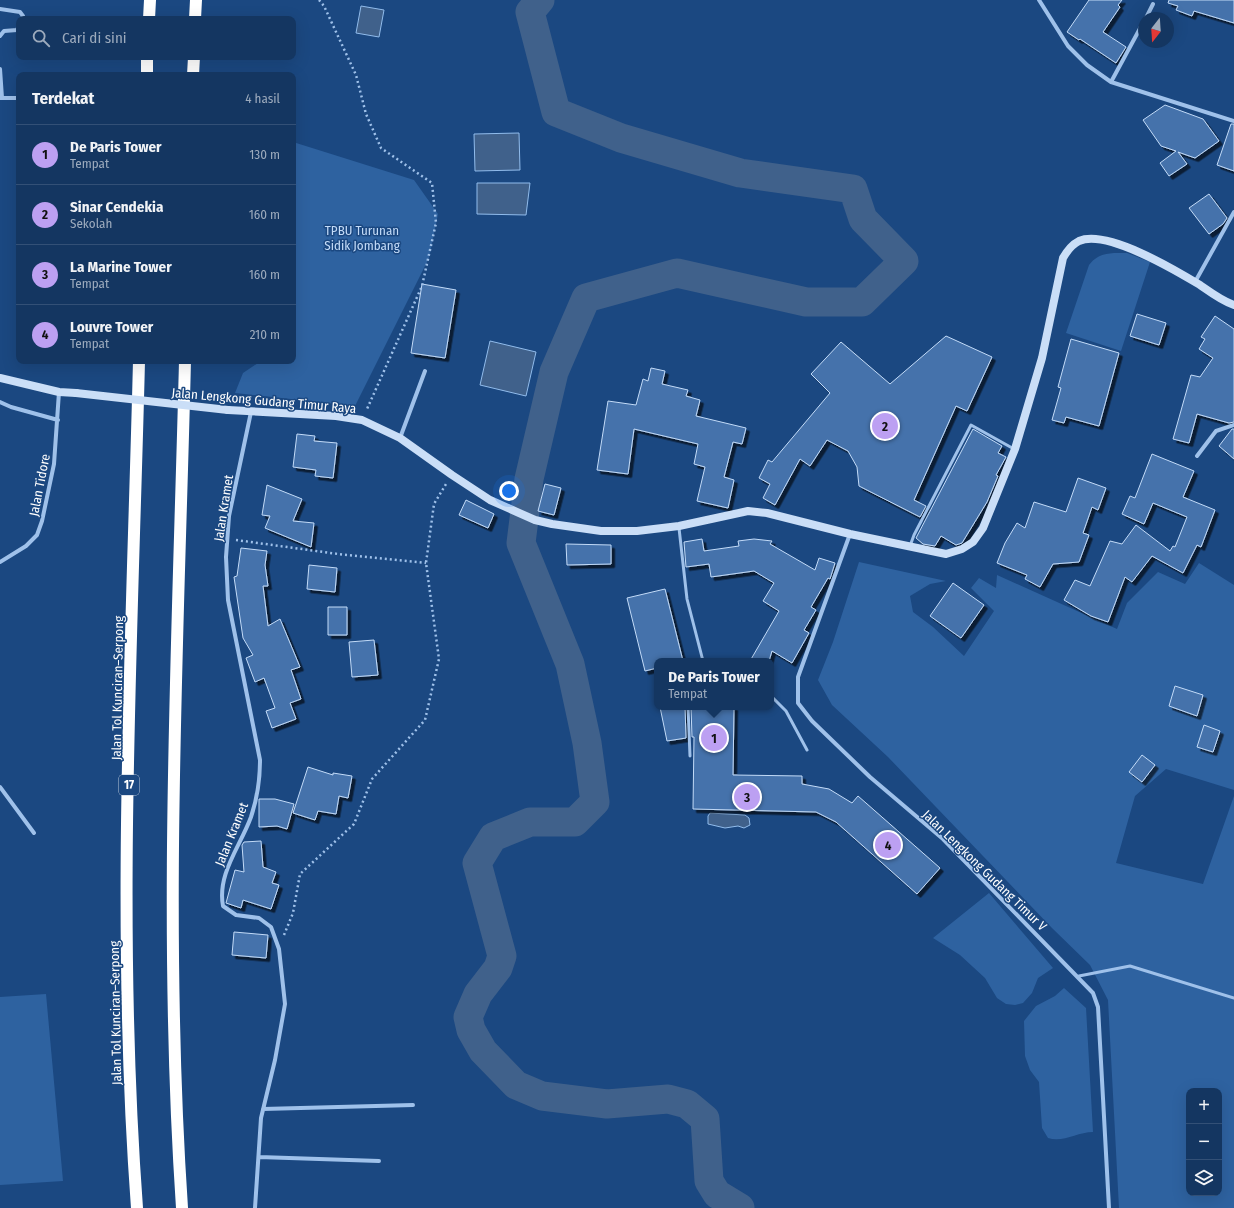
<!DOCTYPE html>
<html lang="id">
<head>
<meta charset="utf-8">
<style>
	:root { --surface:#143661; --page:#1d3e67; --text:#f1f3f6; --muted:#9dabbd; --line:#335076; --accent:#bca0f2 }
	body { margin:0; font-family:"Fira Sans Condensed",sans-serif; background:var(--page); color:var(--text) }
	.controls { position:absolute; right:12px; bottom:12px; display:grid; overflow:hidden; border-radius:8px; box-shadow:0 4px 16px #0002 }
	.controls button { width:36px; height:36px; display:grid; place-items:center; padding:0; border:0; border-bottom:1px solid var(--line); background:var(--surface); color:var(--text); font:20px sans-serif }
	.compass { position:absolute; left:1138px; top:12px; width:36px; height:36px; border-radius:50%; background:var(--surface); box-shadow:0 4px 16px #0002; rotate:197deg }
	.you { position:absolute; left:509px; top:491px; width:14px; height:14px; margin:-10px; border:3px solid #fff; border-radius:50%; background:#1a73e8; box-shadow:0 0 0 6px #1a73e833 }
	.badge { display:grid; place-items:center; width:26px; height:26px; border-radius:50%; background:var(--accent); color:#111; font-size:13px; font-weight:700 }
	.pin { position:absolute; translate:-50% -50%; border:2px solid #fff; box-shadow:0 1px 4px #0006 }
	.popup { position:absolute; left:654px; top:658px; width:120px; height:52px; box-sizing:border-box; display:grid; place-content:center; border-radius:8px; background:var(--surface); filter:drop-shadow(0 1px 3px #0005); font-size:13px; white-space:nowrap; color:var(--muted) }
	.popup b { font-size:15px; color:var(--text) }
	.popup::after { content:''; position:absolute; left:50%; top:100%; margin-left:-8px; border:8px solid transparent; border-top-color:var(--surface) }
	.list { margin:0; padding:0; list-style:none }
	h2 { display:flex; justify-content:space-between; align-items:center; height:52px; margin:0; padding:0 16px; font-size:17px }
	h2 small { font-size:13px; font-weight:400; color:var(--muted) }
	.list li { display:grid; grid-template-columns:26px 1fr auto; gap:12px; align-items:center; box-sizing:border-box; height:60px; padding:0 16px; border-top:1px solid var(--line) }
	.list b { display:block; font-size:15px; white-space:nowrap }
	.list p { margin:0; font-size:13px; white-space:nowrap; color:var(--muted) }
	.list em { font-size:13px; font-style:normal; color:var(--muted) }
	.icon { flex:none; width:22px; height:22px; fill:none; stroke:currentColor; stroke-width:2; stroke-linecap:round; stroke-linejoin:round }
	.map { position:relative; flex:none; width:1234px; height:1208px; overflow:hidden }
	.search { position:absolute; background:var(--surface); box-shadow:0 4px 16px #0002; left:16px; top:16px; width:280px; height:44px; display:flex; align-items:center; gap:10px; box-sizing:border-box; padding:0 14px; border-radius:8px; color:var(--muted); font-size:15px }
	.panel { position:absolute; background:var(--surface); box-shadow:0 4px 16px #0002; left:16px; top:72px; width:280px; height:292px; border-radius:8px }
	.map>svg:first-child { display:block }
</style>
</head>
<body>
<div class="map">
<svg width="1234" height="1208" viewBox="0 0 1234 1208">
	<defs>
		<filter id="shadow"><feDropShadow dx="3.5" dy="3.5" stdDeviation="0" flood-color="#0009"/></filter>
	</defs>
	<rect width="100%" height="100%" fill="#1b4881"/>
	<path fill="#2e62a0" fill-rule="evenodd" d="M 293,142 L 414,180 L 438,214 L 429,258 L 355,406 L 235,393 L 243,373 L 261,361 L 293,361 Z
		M 1114,253 L 1127,253 L 1150,262 L 1121,351 L 1066,333 L 1089,265 C 1096,256 1103,254 1114,253 Z
		M 859,562 L 946,581 L 930,584 L 910,596 L 913,612 L 933,627 L 964,656 L 994,611 L 971,588 L 979,578 L 996,588 L 997,575 L 1117,629 L 1127,603 L 1158,572 L 1185,584 L 1199,563 L 1234,585 L 1234,790 L 1166,769 L 1135,796 L 1116,863 L 1203,884 L 1234,796 L 1234,1208 L 1119,1208 L 1108,1000 L 1090,965 L 1052,928 L 888,757 L 832,705 L 818,680 L 833,642 ZM 1189,1091 L 1219,1091 L 1219,1193 L 1189,1193 Z
		M 989,893 L 1053,968 L 1038,978 L 1032,993 L 1023,1003 L 1015,1005 L 1006,1004 L 997,998 L 985,978 L 960,955 L 933,938 Z
		M 1064,988 L 1086,1008 L 1093,1132 C 1077,1132 1063,1143 1048,1138 L 1042,1128 L 1039,1082 L 1030,1070 L 1025,1056 L 1024,1021 L 1036,1006 L 1055,996 Z
		M 46,994 L 63,1181 L 0,1185 L 0,997 Z"/>
	<path fill="#40618b" stroke="#91bcec" d="M 361,6 L 384,10 L 379,37 L 356,33 Z
		M 519,133 L 520,170 L 475,171 L 474,134 Z
		M 477,183 L 530,183 L 526,215 L 477,214 Z
		M 490,341 L 536,352 L 526,396 L 480,385 Z
		M 710,813 L 745,815 L 749,818 L 750,825 L 744,828 L 738,826 L 725,828 L 708,824 L 708,816 Z"/>
	<g fill="none" stroke-linecap="round" stroke-linejoin="round">
		<path stroke="#40618b" stroke-width="29" d="M 540,0 L 530,12 L 556,112 L 621,138 L 740,173 L 853,189 L 863,219 L 904,261 L 862,302 L 806,302 L 677,273 L 586,298 L 554,372 L 529,479 L 521,543 L 570,664 L 587,743 L 595,802 L 575,822 L 530,822 L 493,837 L 477,863 L 502,956 L 498,968 L 478,994 L 468,1017 L 471,1030 L 483,1051 L 516,1085 L 542,1096 L 607,1104 L 668,1099 L 687,1104 L 705,1119 L 709,1181 L 717,1194 L 740,1208"/>
	</g>
	<path fill="#4472ab" stroke="#c3dbf8" filter="url(#shadow)" d="M 1089,0 L 1122,0 L 1118,5 L 1120,7 L 1103,32 L 1126,47 L 1116,63 L 1080,39 L 1079,40 L 1067,32 Z
		M 1169,0 L 1234,0 L 1234,23 L 1194,11 L 1192,16 L 1176,10 L 1178,6 L 1168,3 Z
		M 1165,105 L 1203,119 L 1219,141 L 1195,158 L 1178,152 L 1187,164 L 1169,176 L 1160,163 L 1176,151 L 1161,146 L 1143,120 Z
		M 1231,124 L 1234,124 L 1234,171 L 1217,165 Z
		M 1209,194 L 1227,218 L 1223,224 L 1209,234 L 1189,208 Z
		M 422,284 L 456,290 L 445,358 L 411,353 Z
		M 1137,314 L 1166,323 L 1159,345 L 1130,336 Z
		M 1215,316 L 1234,329 L 1234,422 L 1229,423 L 1197,414 L 1189,443 L 1173,439 L 1191,375 L 1200,377 L 1213,358 L 1199,349 L 1205,339 L 1201,337 Z
		M 946,336 L 992,357 L 967,411 L 956,406 L 914,500 L 926,506 L 920,517 L 859,486 L 857,467 L 848,451 L 827,440 L 810,466 L 800,459 L 775,505 L 763,498 L 770,484 L 759,478 L 768,460 L 772,462 L 830,393 L 811,374 L 841,342 L 890,384 Z
		M 1071,339 L 1119,353 L 1099,426 L 1066,417 L 1064,423 L 1052,420 L 1061,388 L 1058,387 Z
		M 651,368 L 665,371 L 662,384 L 688,390 L 686,396 L 700,400 L 696,416 L 746,428 L 742,444 L 733,442 L 724,477 L 734,480 L 728,508 L 697,501 L 705,467 L 694,464 L 698,444 L 634,429 L 628,474 L 597,470 L 608,401 L 636,405 L 643,379 L 648,381 Z
		M 973,429 L 1002,446 L 998,453 L 1006,457 L 996,475 L 998,476 L 987,502 L 962,543 L 956,545 L 941,536 L 935,546 L 923,544 L 916,538 Z
		M 1232,429 L 1234,429 L 1234,459 L 1219,446 Z
		M 297,434 L 315,436 L 314,441 L 337,443 L 333,478 L 315,476 L 316,470 L 293,467 Z
		M 1152,454 L 1194,471 L 1183,497 L 1215,510 L 1201,547 L 1197,545 L 1183,573 L 1152,556 L 1132,582 L 1125,577 L 1108,622 L 1091,616 L 1064,600 L 1075,580 L 1090,586 L 1110,541 L 1122,544 L 1136,525 L 1170,551 L 1173,546 L 1175,547 L 1187,517 L 1153,503 L 1144,524 L 1122,514 L 1130,496 L 1135,498 Z
		M 1078,478 L 1106,488 L 1098,510 L 1092,507 L 1083,533 L 1089,535 L 1079,562 L 1053,564 L 1040,587 L 1025,579 L 1027,575 L 997,563 L 1005,543 L 1017,523 L 1025,528 L 1034,502 L 1066,512 Z
		M 545,484 L 561,488 L 554,515 L 538,511 Z
		M 267,485 L 302,499 L 293,521 L 314,523 L 311,547 L 265,528 L 270,516 L 262,515 Z
		M 466,500 L 494,514 L 488,528 L 459,515 Z
		M 702,539 L 704,551 L 739,546 L 738,541 L 754,539 L 772,541 L 770,544 L 815,570 L 819,558 L 835,563 L 830,579 L 828,578 L 811,607 L 816,610 L 804,630 L 809,633 L 792,663 L 772,651 L 769,661 L 750,661 L 779,611 L 763,601 L 774,583 L 754,571 L 711,577 L 709,564 L 686,567 L 684,542 Z
		M 566,544 L 611,545 L 611,564 L 567,565 Z
		M 241,548 L 267,551 L 265,565 L 268,586 L 263,586 L 268,626 L 280,619 L 300,667 L 291,670 L 301,699 L 290,703 L 296,719 L 272,728 L 266,711 L 275,708 L 264,678 L 255,682 L 246,658 L 253,655 L 243,638 L 234,577 L 237,576 Z
		M 309,565 L 337,568 L 335,592 L 307,589 Z
		M 953,583 L 984,605 L 961,638 L 930,616 Z
		M 665,589 L 683,661 L 657,661 L 657,668 L 645,671 L 627,598 Z
		M 328,607 L 347,607 L 347,635 L 328,635 Z
		M 374,640 L 378,675 L 352,677 L 349,642 Z
		M 1175,686 L 1203,695 L 1197,716 L 1169,706 Z
		M 660,707 L 685,707 L 686,738 L 667,741 Z
		M 691,707 L 734,707 L 733,775 L 802,776 L 802,784 L 829,789 L 852,803 L 858,796 L 940,868 L 917,894 L 836,822 L 816,812 L 693,809 L 694,737 L 692,737 Z
		M 1204,725 L 1220,731 L 1213,752 L 1197,747 Z
		M 1142,755 L 1155,765 L 1142,782 L 1129,772 Z
		M 308,767 L 333,775 L 333,773 L 352,776 L 348,798 L 339,796 L 336,814 L 318,811 L 315,820 L 293,813 Z
		M 259,799 L 275,799 L 294,804 L 287,829 L 277,826 L 259,827 Z
		M 261,841 L 263,867 L 276,872 L 272,883 L 279,885 L 271,909 L 243,900 L 241,908 L 226,903 L 235,870 L 244,872 L 242,845 L 244,842 Z
		M 234,932 L 268,935 L 266,958 L 232,955 Z"/>
	<g fill="none" stroke-linecap="round" stroke-linejoin="round">
		<path stroke="#9fc1ea" stroke-width="2.5" stroke-dasharray="2 3" stroke-linecap="butt" d="M 319,0 L 324,6 L 356,75 L 366,114 L 381,148 L 432,183 L 436,223 L 422,286 L 367,409
			M 236,540 L 338,554 L 426,563
			M 284,935 L 293,913 L 300,874 L 354,824 L 372,779 L 425,720 L 439,659 L 426,563 L 434,504 L 446,484"/>
		<path stroke="#9fc1ea" stroke-width="3" d="M 679,528 L 687,599 L 703,661
			M 910,546 L 914,535 L 971,425 L 1014,449
			M 771,696 L 786,711 L 807,750
			M 688,707 L 690,756
			M 1079,976 L 1130,966 L 1234,998"/>
		<path stroke="#9fc1ea" stroke-width="4" d="M 1039,0 L 1068,46 L 1087,65 L 1111,82 L 1234,121
			M 0,9 L 20,12 L 23,16 L 22,19
			M 1146,18 L 1153,4
			M 0,36 L 4,31 L 17,30 L 19,25
			M 0,69 L 2,98 L 0,98
			M 1111,82 L 1144,21
			M 2,98 L 19,98
			M 1195,282 L 1234,212
			M 0,402 L 11,407 L 58,420
			M 251,412 L 229,516 L 226,557 L 228,600 L 260,760 C 260,780 257,799 251,817 C 240,847 217,874 223,906 L 236,915 L 259,918 L 271,927 L 279,949 L 285,1004 L 275,1060 L 261,1118 L 255,1208
			M 400,438 L 425,371
			M 1197,456 L 1216,431 L 1234,425
			M 850,534 L 798,677 L 798,703 L 812,721 L 870,777 L 943,839 L 1093,993 L 1098,1007 L 1109,1208
			M 0,562 L 26,546 L 37,535 L 42,521 L 54,464 L 59,392
			M 0,787 L 34,833
			M 263,1109 L 413,1105
			M 259,1157 L 379,1161"/>
		<path stroke="#cadef7" stroke-width="8" d="M 0,378 L 59,392 L 76,393
			M 228,410 L 336,416 L 362,420 L 400,438 L 452,475 L 490,500 L 535,520 L 552,524 L 601,531 L 637,531 L 679,526 L 748,511 L 767,513 L 850,534 L 946,554 L 962,549 L 973,542 L 983,528 L 1015,449 L 1042,358 L 1063,258 C 1067,251 1071,245 1079,241 C 1107,229 1175,270 1200,285 C 1210,292 1222,301 1234,305"/>
		<path stroke="#fff" stroke-width="12" d="M 149,19 L 150,0
			M 195,19 L 196,0
			M 147,75 L 147,57
			M 193,75 L 194,57
			M 137,1208 C 116,926 132,643 139,361
			M 182,1208 C 163,926 178,643 185,361"/>
		<path stroke="#cadef7" stroke-width="8" d="M 76,393 L 228,410"/>
	</g>
	<g text-anchor="middle" stroke-width="3" stroke-linejoin="round" paint-order="stroke">
		<rect fill="#1b4881" stroke="#bbc8d9" stroke-width="1" x="119" y="775" width="20" height="20" rx="3"/>
		<g font-size="12" font-weight="bold" fill="#fff">
			<text x="129" y="789">17</text>
		</g>
		<g font-size="13" fill="#c3dbf8" stroke="#1b4881">
			<text x="362" y="235">TPBU Turunan<tspan x="362" dy="15">Sidik Jombang</tspan></text>
		</g>
		<g font-size="13" fill="#fff" stroke="#1b4881">
			<text transform="translate(264 400) rotate(5)" y="5">Jalan Lengkong Gudang Timur Raya</text>
			<text transform="translate(39 485) rotate(-79)" y="5">Jalan Tidore</text>
			<text transform="translate(223 508) rotate(-81)" y="5">Jalan Kramet</text>
			<text transform="translate(117 688) rotate(-89)" y="5">Jalan Tol Kunciran–Serpong</text>
			<text transform="translate(231 834) rotate(-68)" y="5">Jalan Kramet</text>
			<text transform="translate(985 870) rotate(44)" y="5">Jalan Lengkong Gudang Timur V</text>
			<text transform="translate(115 1013) rotate(-91)" y="5">Jalan Tol Kunciran–Serpong</text>
		</g>
	</g>
</svg>
<div class="controls">
<button>+</button>
<button>−</button>
<button><svg class="icon" aria-label="layers" viewBox="0 0 24 24"><path d="M12 4l9 5-9 5-9-5zM3 14l9 5 9-5"/></svg></button>
</div>
<svg class="compass" viewBox="-18 -18 36 36"><path d="M0-13l5 13h-10z" fill="#e53935"/><path d="M0 13l5-13h-10z" fill="#9dabbd"/></svg>
<div class="you"></div>
<div class="pin badge" style="left:714px;top:738px">1</div>
<div class="popup"><b>De Paris Tower</b>Tempat</div>
<div class="pin badge" style="left:885px;top:426px">2</div>
<div class="pin badge" style="left:747px;top:797px">3</div>
<div class="pin badge" style="left:888px;top:845px">4</div>
<div class="search"><svg class="icon" aria-label="search" viewBox="0 0 24 24"><circle cx="10" cy="10" r="6"/><path d="M15 15l6 6"/></svg>Cari di sini</div>
<section class="panel">
<h2>Terdekat<small>4 hasil</small></h2>
<ul class="list">
<li><span class="badge">1</span><div><b>De Paris Tower</b><p>Tempat</p></div><em>130 m</em></li>
<li><span class="badge">2</span><div><b>Sinar Cendekia</b><p>Sekolah</p></div><em>160 m</em></li>
<li><span class="badge">3</span><div><b>La Marine Tower</b><p>Tempat</p></div><em>160 m</em></li>
<li><span class="badge">4</span><div><b>Louvre Tower</b><p>Tempat</p></div><em>210 m</em></li>
</ul>
</section>
</div>
</body>
</html>
